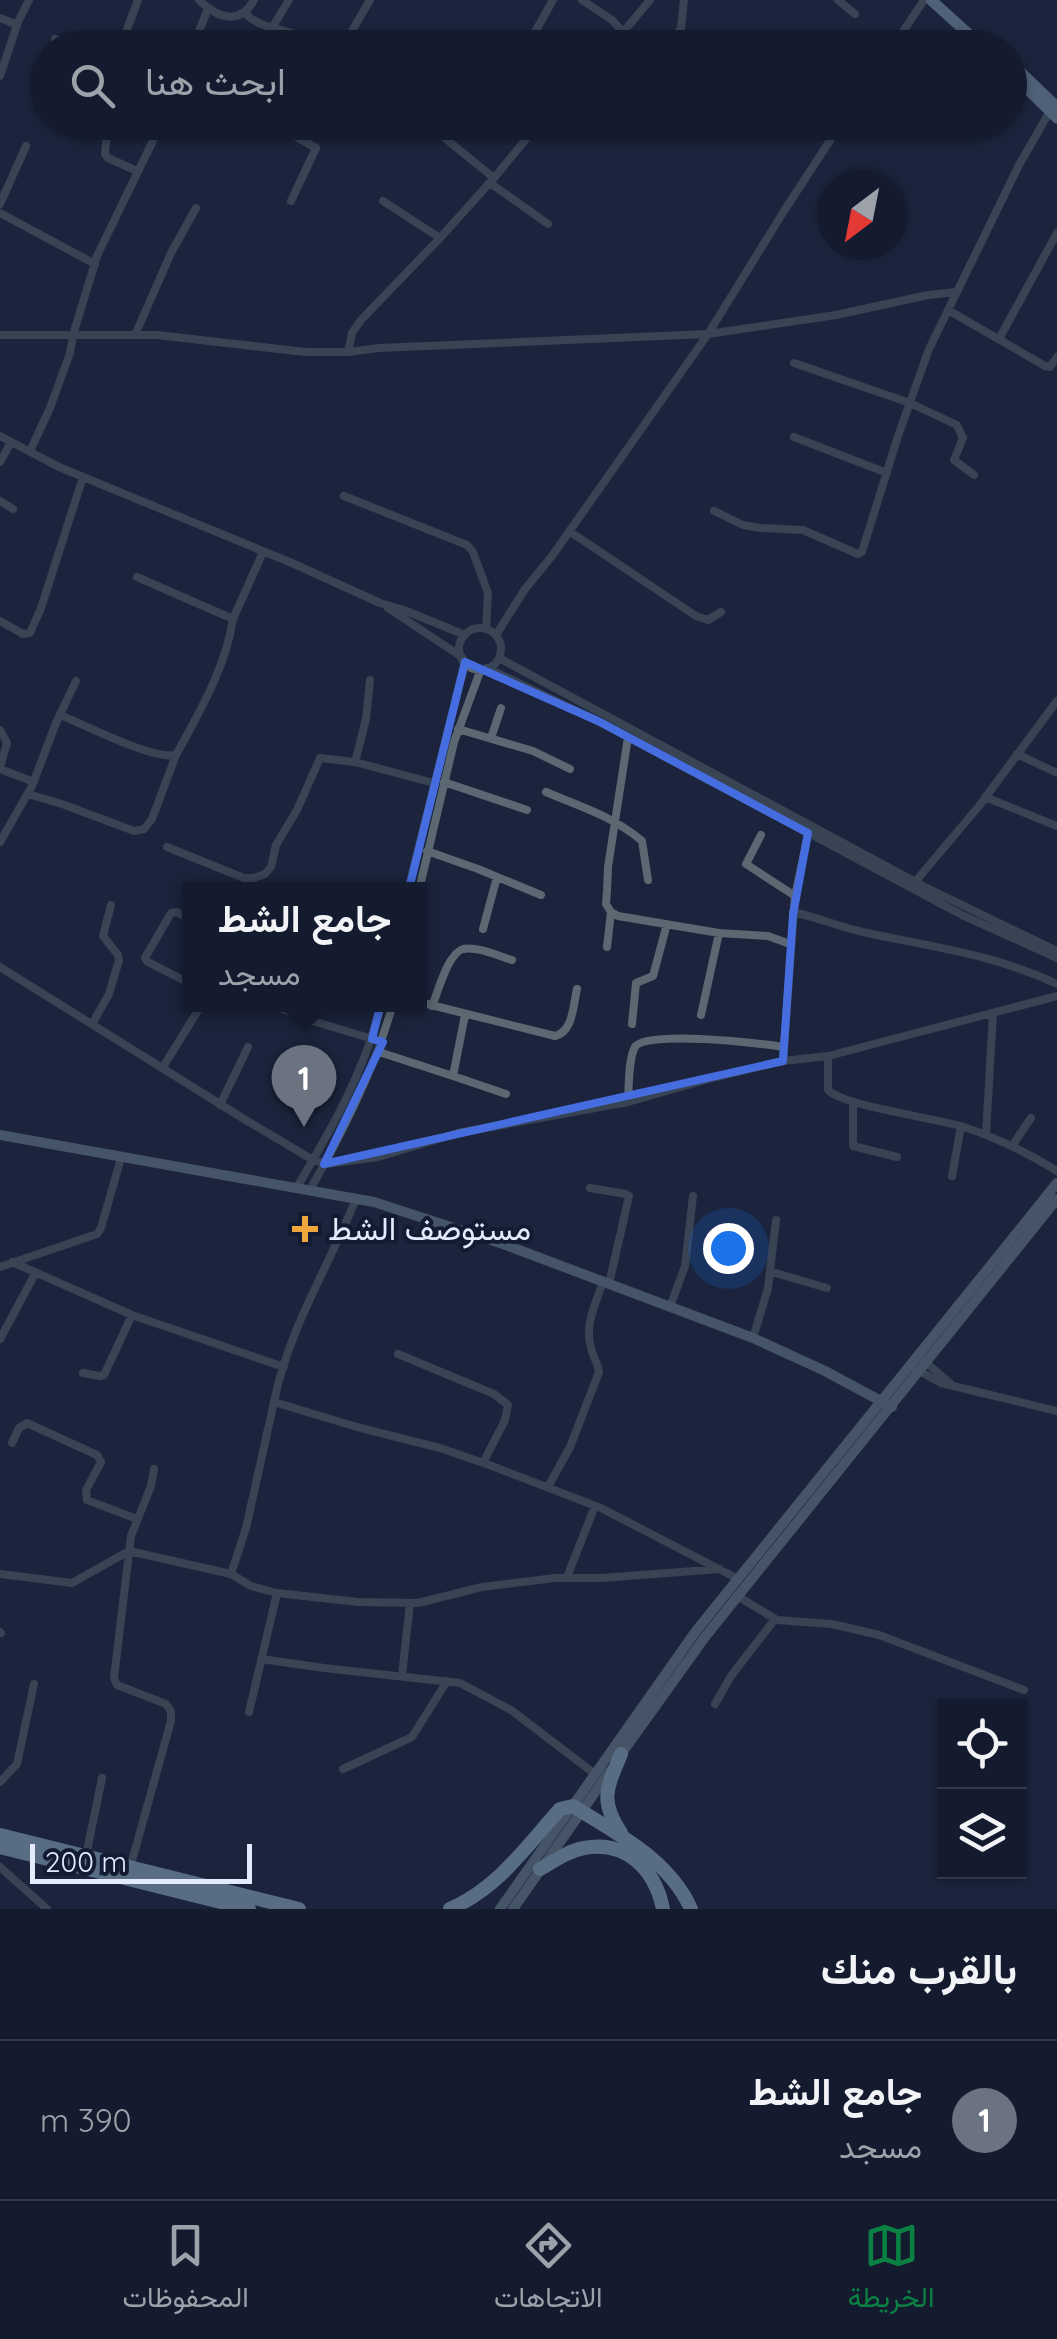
<!DOCTYPE html>
<html lang="ar">
<head>
<meta charset="utf-8">
<style>
	:root { --surface:#151b2e; --page:#1e2436; --text:#f1f3f6; --muted:#9da1aa; --line:#34394a; --accent:#0b8043 }
	body { margin:0; font-family:Quicksand,Vazirmatn,sans-serif; background:var(--page); color:var(--text); direction:rtl }
	.controls { position:absolute; right:30px; bottom:30px; display:grid; overflow:hidden; border-radius:0px; box-shadow:0 2px 8px #0004 }
	.controls button { width:90px; height:90px; display:grid; place-items:center; padding:0; border:0; border-bottom:2px solid var(--line); background:var(--surface); color:var(--text); font:50px sans-serif }
	.compass { position:absolute; left:817px; top:170px; width:90px; height:90px; border-radius:50%; background:var(--surface); box-shadow:0 2px 8px #0004; rotate:212deg }
	.scale { position:absolute; left:30px; bottom:25px; width:222px; box-sizing:border-box; padding-left:10px; border:5px solid #e3eafb; border-top:0; font-size:28px; line-height:35px; white-space:nowrap; color:#e3eafb; -webkit-text-stroke:8px #131b33; paint-order:stroke }
	.you { position:absolute; left:728px; top:1248px; width:35px; height:35px; margin:-25px; border:8px solid #fff; border-radius:50%; background:#1a73e8; box-shadow:0 0 0 15px #1a73e833 }
	.badge { display:grid; place-items:center; width:65px; height:65px; border-radius:50%; background:var(--accent); color:#fff; font-size:32px; font-weight:700 }
	.pin { position:absolute; translate:-50% -82px; filter:drop-shadow(0 2px 5px #0008) }
	.pin::after { content:''; position:absolute; top:52px; width:35px; height:30px; background:inherit; clip-path:polygon(0 0,100% 0,50% 100%) }
	.popup { position:absolute; left:182px; top:882px; width:245px; height:130px; box-sizing:border-box; display:grid; place-content:center; border-radius:0px; background:var(--surface); filter:drop-shadow(0 2px 8px #0005); font-size:32px; white-space:nowrap; color:var(--muted) }
	.popup b { font-size:38px; color:var(--text) }
	.popup::after { content:''; position:absolute; left:50%; top:100%; margin-left:-20px; border:20px solid transparent; border-top-color:var(--surface) }
	.list { margin:0; padding:0; list-style:none }
	h2 { display:flex; justify-content:space-between; align-items:center; height:130px; margin:0; padding:0 40px; font-size:42px }
	h2 small { font-size:32px; font-weight:400; color:var(--muted) }
	.list li { display:grid; grid-template-columns:65px 1fr auto; gap:30px; align-items:center; box-sizing:border-box; height:160px; padding:0 40px; border-top:2px solid var(--line) }
	.list b { display:block; font-size:38px; white-space:nowrap }
	.list p { margin:0; font-size:32px; white-space:nowrap; color:var(--muted) }
	.list em { font-size:32px; font-style:normal; color:var(--muted) }
	.icon { flex:none; width:55px; height:55px; fill:none; stroke:currentColor; stroke-width:2; stroke-linecap:round; stroke-linejoin:round }
	.map { position:relative; flex:none; width:1057px; height:1909px; overflow:hidden; direction:ltr }
	.search { position:absolute; background:var(--surface); box-shadow:0 2px 8px #0004; left:30px; right:30px; top:30px; height:110px; display:flex; align-items:center; gap:25px; box-sizing:border-box; padding:0 35px; border-radius:55px; color:var(--muted); font-size:38px }
	.sheet { height:290px; background:var(--surface) }
	nav { display:flex; justify-content:space-around; align-items:center; box-sizing:border-box; height:140px; border-top:2px solid var(--line); background:var(--surface); font-size:28px; color:var(--muted) }
	nav a { display:grid; justify-items:center; gap:5px }
	nav .on { color:var(--accent) }
	.map>svg:first-child { display:block }
</style>
</head>
<body>
<div class="map">
<svg width="1057" height="1909" viewBox="0 0 1057 1909">
	<rect width="100%" height="100%" fill="#1c243d"/>
	<g fill="none" stroke-linecap="round" stroke-linejoin="round">
		<path stroke="#5b6871" stroke-width="8" d="M 199,0 C 218,18 239,26 254,0
			M 582,0 L 612,20 L 624,33
			M 838,0 L 855,14
			M 245,13 C 259,28 276,27 294,34 C 302,37 309,43 317,48
			M 0,18 L 17,25
			M 55,39 L 78,48
			M 120,48 L 138,0
			M 192,48 L 208,9
			M 269,48 L 273,26 L 289,0
			M 342,48 L 370,0
			M 526,48 L 553,0
			M 610,48 L 650,0
			M 667,48 L 681,28 L 684,0
			M 892,48 L 924,0
			M 0,76 L 18,22 L 29,0
			M 108,122 L 105,154 L 108,158 L 137,171
			M 270,122 L 316,148 L 291,201
			M 361,122 L 365,124
			M 436,131 L 494,178
			M 490,183 L 548,224
			M 383,201 L 440,238
			M 0,204 L 26,146
			M 0,213 L 95,264
			M 948,310 L 1045,366 L 1050,367 L 1057,357
			M 0,335 L 157,335 L 305,352 L 348,352 L 379,348 L 708,334 L 836,315 L 928,295 L 956,292
			M 135,335 L 171,253 L 196,208
			M 999,339 L 1057,233
			M 348,352 L 352,333 L 361,320 L 440,238 L 494,178 L 540,122
			M 794,363 L 910,403 L 957,425 L 963,438 L 954,460 L 974,475
			M 0,436 L 59,467 L 292,563 L 380,603 L 404,610 L 465,635
			M 794,437 L 887,473
			M 30,451 L 50,408 L 70,353 L 73,335 L 97,256 L 162,122
			M 0,462 L 11,442
			M 344,496 L 467,545 L 473,552 L 488,593 L 486,629
			M 0,501 L 13,509
			M 714,511 L 743,525 L 760,528 L 803,530 L 858,554 L 862,552 L 898,436 L 929,349 L 1019,165 L 1050,111
			M 569,531 L 696,616 L 708,620 L 721,612
			M 137,577 L 233,619 L 263,552
			M 388,608 L 462,657
			M 0,621 L 23,634 L 30,633 L 41,608 L 83,477
			M459 649a21 21 0 1 1 42 0a21 21 0 1 1-42 0Z
			M 496,635 L 525,589 L 552,556 L 708,334 L 784,211 L 842,122
			M 499,658 L 925,887 L 1057,951
			M 487,668 L 604,724 L 962,915 L 1057,958
			M 370,680 L 366,719 L 355,762 L 434,783
			M 60,715 C 86,725 152,760 176,755 C 199,713 226,667 233,619
			M 458,729 L 533,751 L 570,769
			M 0,730 L 7,743 L 0,767
			M 628,737 L 608,867 L 607,891 L 606,904 L 611,912 L 618,916 L 719,933 L 768,936 L 790,944
			M 491,738 L 501,708
			M 1017,754 L 1057,773
			M 0,769 L 34,782
			M 444,782 L 527,810
			M 546,792 C 581,807 613,816 642,841 L 648,880
			M 28,794 L 62,804 L 134,831 L 144,829 L 152,819 L 176,755
			M 985,797 L 1057,826
			M 761,835 L 746,864 L 795,896
			M 0,842 L 32,786 L 56,723 L 76,681
			M 167,847 L 244,878 L 254,878 L 265,874 L 271,867 L 276,845 L 297,810 L 320,758 L 355,762
			M 427,851 L 478,869 L 541,895
			M 915,882 L 979,806 L 1057,701
			M 408,890 L 465,662
			M 419,890 L 454,742 L 481,669
			M 793,912 C 820,918 842,928 868,933 C 936,948 993,954 1057,984
			M 189,919 L 177,912 L 171,913 L 145,958 L 148,962 L 189,983
			M 483,929 L 497,877
			M 607,947 L 611,912
			M 0,967 L 244,1119 L 313,1160 L 327,1164 L 378,1157 L 459,1133 L 628,1102 L 716,1077 L 783,1061 L 828,1056 L 1057,996
			M 419,1002 L 555,1036 C 573,1032 573,1006 577,989
			M 270,1004 L 309,1020 L 373,1039
			M 432,1006 C 438,992 448,953 463,949 C 478,946 498,956 512,960
			M 701,1015 L 719,933
			M 92,1024 L 109,994 L 119,960 L 118,955 L 103,936 L 111,905
			M 632,1024 L 636,983 L 653,976 L 667,924
			M 379,1052 L 453,1076 L 465,1015
			M 828,1056 L 828,1090 C 843,1106 936,1118 964,1127 C 997,1138 1028,1153 1057,1171
			M 783,1061 L 795,896 L 809,830
			M 163,1067 L 202,1004
			M 453,1076 L 506,1094
			M 628,1102 C 629,1088 628,1059 635,1047 C 645,1030 762,1043 783,1047
			M 853,1102 L 853,1146 L 897,1157
			M 220,1105 L 248,1047
			M 986,1135 L 993,1013
			M 1012,1146 L 1031,1118
			M 952,1176 L 961,1126
			M 297,1187 C 331,1130 366,1069 381,1004
			M 590,1188 L 626,1194 L 629,1196 L 609,1284
			M 310,1190 C 343,1131 374,1070 393,1004
			M 356,1199 C 329,1266 288,1330 274,1402 L 357,1427 L 440,1448 L 492,1466 L 601,1508 L 738,1579
			M 12,1262 L 132,1315 L 284,1367
			M 0,1267 L 97,1234 L 101,1228 L 121,1158
			M 772,1272 L 827,1288
			M 670,1307 L 685,1266 L 693,1196
			M 753,1338 L 768,1288 L 776,1220
			M 0,1339 L 36,1272
			M 398,1354 L 494,1394 L 508,1405 L 505,1420 L 483,1463
			M 923,1360 L 950,1383
			M 910,1366 L 941,1383 L 1057,1411
			M 83,1373 L 100,1376 L 104,1375 L 132,1315
			M 12,1443 L 19,1428 L 27,1423 L 97,1455 L 101,1462 L 86,1490 L 87,1500 L 137,1519
			M 548,1487 L 570,1447 L 599,1372 C 598,1363 593,1357 591,1348 C 584,1327 596,1302 603,1282
			M 0,1574 L 72,1583 L 129,1551 L 231,1574 L 251,1586 L 277,1593 L 358,1602 L 418,1603 L 482,1587 L 555,1578 L 601,1578 L 720,1569
			M 231,1574 L 246,1528 L 274,1402
			M 567,1577 L 595,1506
			M 737,1596 L 777,1620 L 832,1624 L 879,1635 L 1024,1690
			M 0,1632 L 1,1633
			M 261,1659 L 324,1668 L 460,1683 L 511,1710 L 595,1774
			M 402,1676 L 410,1603
			M 715,1704 L 731,1676 L 775,1619
			M 249,1712 L 277,1593
			M 343,1769 L 412,1737 L 447,1681
			M 0,1782 L 17,1764 L 34,1684
			M 86,1856 L 102,1778
			M 0,1867 L 47,1909
			M 130,1868 L 171,1721 L 171,1711 L 166,1704 L 117,1685 L 114,1678 L 131,1536 L 151,1486 L 154,1469"/>
		<path stroke="#788e9c" stroke-width="10" d="M 0,1135 L 374,1202 L 503,1244 L 753,1338 L 825,1371 L 892,1407
			M 619,1757 L 705,1637 L 1057,1199
			M 500,1909 L 696,1631 L 1057,1183
			M 513,1909 L 610,1771"/>
		<path stroke="#8fabbe" stroke-width="11" d="M 931,0 L 984,48
			M 1010,62 L 1057,107
			M 1010,72 L 1057,118"/>
		<path stroke="#a3c6dc" stroke-width="14" d="M 621,1833 C 599,1800 607,1788 621,1754
			M 0,1835 L 299,1909
			M 0,1847 L 249,1909
			M 540,1869 C 554,1861 568,1851 584,1848 C 626,1840 655,1869 663,1909
			M 450,1909 C 498,1888 526,1847 560,1809 L 573,1806 C 617,1834 669,1859 691,1909"/>
	</g>
	<path d="M0 0H1057V1909H0ZM 465,662 L 598,721 L 808,833 L 793,915 L 783,1061 L 324,1164 L 383,1042 L 372,1039 Z" fill="#1c243d" fill-opacity=".55" fill-rule="evenodd"/>
	<path fill="none" stroke="#456ddf" stroke-width="8" stroke-linejoin="round" d="M 465,662 L 598,721 L 808,833 L 793,915 L 783,1061 L 324,1164 L 383,1042 L 372,1039 Z"/>
	<path fill="#efa73d" stroke="#131b33" stroke-width="4" d="M300 1214h10v10h10v10h-10v10h-10v-10h-10v-10h10z"/>
	<g text-anchor="middle" stroke-width="8" stroke-linejoin="round" paint-order="stroke">
		<g font-size="32" fill="#e3eafb" stroke="#131b33" text-anchor="start">
			<text x="328" y="1240">مستوصف الشط</text>
		</g>
	</g>
</svg>
<div class="controls">
<button><svg class="icon" aria-label="locate" viewBox="0 0 24 24"><circle cx="12" cy="12" r="6"/><path d="M12 2v4M12 18v4M2 12h4M18 12h4"/></svg></button>
<button><svg class="icon" aria-label="layers" viewBox="0 0 24 24"><path d="M12 4l9 5-9 5-9-5zM3 14l9 5 9-5"/></svg></button>
</div>
<svg class="compass" viewBox="-18 -18 36 36"><path d="M0-13l5 13h-10z" fill="#e53935"/><path d="M0 13l5-13h-10z" fill="#9da1aa"/></svg>
<div class="scale">200 m</div>
<div class="you"></div>
<div class="pin badge" style="left:304px;top:1127px;background:#6b7280">1</div>
<div class="popup"><b>جامع الشط</b>مسجد</div>
<div class="search"><svg class="icon" aria-label="search" viewBox="0 0 24 24"><circle cx="10" cy="10" r="6"/><path d="M15 15l6 6"/></svg>ابحث هنا</div>
</div>
<section class="sheet">
<h2>بالقرب منك<small></small></h2>
<ul class="list">
<li><span class="badge" style="background:#6b7280">1</span><div><b>جامع الشط</b><p>مسجد</p></div><em>390 m</em></li>
</ul>
</section>
<nav>
<a class="on"><svg class="icon" aria-label="map" viewBox="0 0 24 24"><path d="M3 6l6-2 6 2 6-2v14l-6 2-6-2-6 2zM9 4v14M15 6v14"/></svg>الخريطة</a>
<a><svg class="icon" aria-label="directions" viewBox="0 0 24 24"><path d="M12 3l9 9-9 9-9-9zM9 14v-3h6M13 9l2 2-2 2"/></svg>الاتجاهات</a>
<a><svg class="icon" aria-label="saved" viewBox="0 0 24 24"><path d="M7 4h10v16l-5-4-5 4z"/></svg>المحفوظات</a>
</nav>
</body>
</html>
